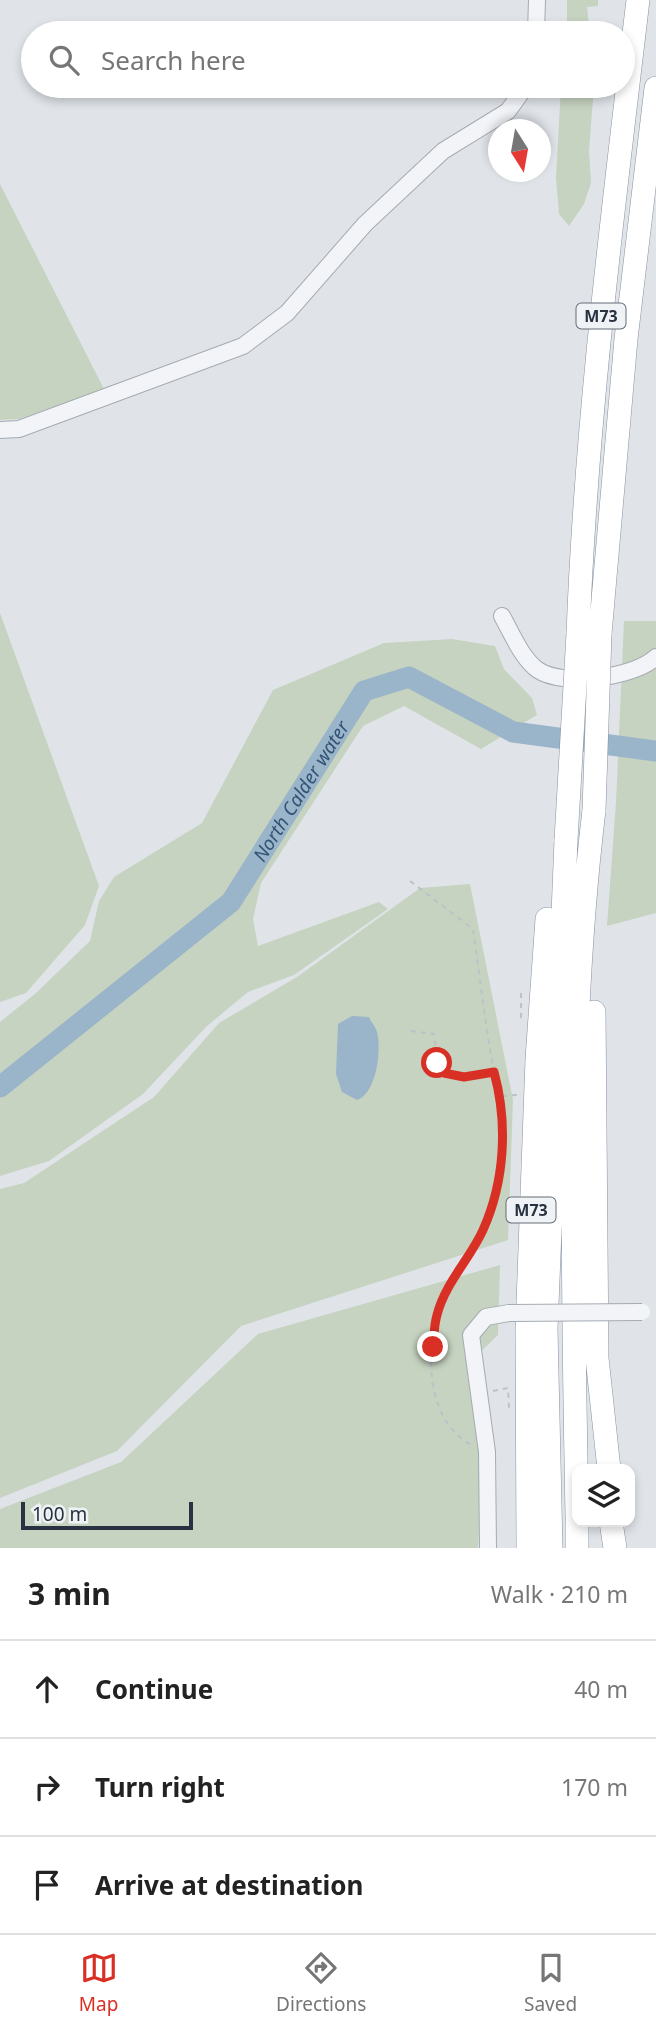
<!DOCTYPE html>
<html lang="en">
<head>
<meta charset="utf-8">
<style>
	:root { --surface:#fff; --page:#f6f6f6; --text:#222; --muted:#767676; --line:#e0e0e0; --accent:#d93025 }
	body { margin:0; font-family:"Noto Sans",sans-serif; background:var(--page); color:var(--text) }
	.controls { position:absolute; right:21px; bottom:21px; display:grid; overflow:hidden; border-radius:14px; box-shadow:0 4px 10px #0003 }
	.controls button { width:63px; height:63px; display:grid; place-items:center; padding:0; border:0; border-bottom:2px solid var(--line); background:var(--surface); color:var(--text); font:35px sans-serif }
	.compass { position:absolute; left:488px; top:119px; width:63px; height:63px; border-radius:50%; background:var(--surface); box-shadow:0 4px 10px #0003; rotate:169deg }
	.scale { position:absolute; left:21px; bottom:18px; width:172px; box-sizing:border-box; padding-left:7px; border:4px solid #283240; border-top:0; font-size:19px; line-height:24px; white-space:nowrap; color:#283240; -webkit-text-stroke:5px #eff3f6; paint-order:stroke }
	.stop { position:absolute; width:21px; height:21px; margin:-16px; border:5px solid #d93025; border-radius:50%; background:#fff }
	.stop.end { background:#d93025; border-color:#fff; box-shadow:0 2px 7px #0008 }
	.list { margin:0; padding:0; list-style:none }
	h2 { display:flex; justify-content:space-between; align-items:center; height:91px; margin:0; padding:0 28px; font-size:30px }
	h2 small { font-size:23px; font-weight:400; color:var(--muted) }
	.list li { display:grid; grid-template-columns:46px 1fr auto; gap:21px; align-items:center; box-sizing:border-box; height:98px; padding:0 28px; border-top:2px solid var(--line) }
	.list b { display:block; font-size:26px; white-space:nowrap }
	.list em { font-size:23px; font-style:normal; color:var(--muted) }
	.icon { flex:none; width:38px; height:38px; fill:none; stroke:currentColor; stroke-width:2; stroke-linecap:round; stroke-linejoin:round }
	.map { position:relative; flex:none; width:656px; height:1548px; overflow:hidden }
	.search { position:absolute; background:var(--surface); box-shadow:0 4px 10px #0003; left:21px; right:21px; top:21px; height:77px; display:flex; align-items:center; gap:18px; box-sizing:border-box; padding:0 24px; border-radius:38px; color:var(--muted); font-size:26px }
	.sheet { height:385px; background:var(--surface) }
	nav { display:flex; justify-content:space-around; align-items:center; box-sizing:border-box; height:98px; border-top:2px solid var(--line); background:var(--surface); font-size:19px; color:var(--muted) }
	nav a { display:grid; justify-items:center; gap:4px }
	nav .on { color:var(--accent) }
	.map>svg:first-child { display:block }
</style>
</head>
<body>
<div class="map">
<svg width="656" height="1548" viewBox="0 0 656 1548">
	<rect width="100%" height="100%" fill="#e0e4e9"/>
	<path fill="#c6d3c1" d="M 567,0 L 598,0 L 598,6 L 587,7 L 590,33 L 567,33 Z
		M 561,86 L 594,86 L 589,151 L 591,183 L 584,204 L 569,226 L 559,214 L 556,178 Z
		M 0,184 L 104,389 L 19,419 L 0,420 Z
		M 0,613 L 99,886 L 85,925 L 26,993 L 0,1002 Z
		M 624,621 L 656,621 L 656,913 L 607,926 L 616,802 Z
		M 452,639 L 495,646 L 504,669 L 532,698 L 537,715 L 481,749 L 404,706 L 363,726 L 261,883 L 253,919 L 258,946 L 379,902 L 388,909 L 294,975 L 248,992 L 207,1026 L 143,1094 L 49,1161 L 0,1176 L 0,1022 L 36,993 L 90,941 L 99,901 L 114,877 L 202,823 L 273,690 L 384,643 Z
		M 470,884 L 513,1100 L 508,1240 L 241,1326 L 117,1451 L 0,1498 L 0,1189 L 24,1183 L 154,1097 L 219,1023 L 297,977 L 420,888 Z
		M 500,1265 L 498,1335 L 470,1362 L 483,1449 L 478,1548 L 0,1548 L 0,1509 L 121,1462 L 258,1334 Z"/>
	<path fill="#9ab4c9" d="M 352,1016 L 369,1017 C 371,1022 376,1027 377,1032 C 382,1051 376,1094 357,1100 L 342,1092 L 336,1074 L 338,1024 Z"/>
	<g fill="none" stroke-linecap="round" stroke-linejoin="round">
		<path stroke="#9ab4c9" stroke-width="21" id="s1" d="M 0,1087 L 231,902 L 364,691 L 409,677 L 513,732 L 656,751"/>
		<g stroke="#a5abb3" stroke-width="18">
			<path id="minor" d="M 536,33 L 537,0
				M 0,430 L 19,429 L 243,346 L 287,313 L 365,224 L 443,151 L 508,111 L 526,86
				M 502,616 C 511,632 522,659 538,670 C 563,687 634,678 656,657
				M 488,1548 L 487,1452 L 471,1335 L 486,1317 L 509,1313"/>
		</g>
		<g stroke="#8792a0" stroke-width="24">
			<path id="highway" d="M 578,634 C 586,421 613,211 638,0
				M 600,634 L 626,339 L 656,88
				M 594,1012 L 597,1358 L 609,1469
				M 577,1517 C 573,1282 566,1043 594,810
				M 611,1522 L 615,1548
				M 528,1548 L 527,1330 L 537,1059 L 547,919
				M 551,1548 L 546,1329 L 566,840
				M 577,1548 L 577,1522"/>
		</g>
		<path stroke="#bdc2c7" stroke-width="2" stroke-dasharray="5 5" stroke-linecap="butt" d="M 410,881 L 473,929 C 480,976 485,1025 494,1072 C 499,1096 506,1121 503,1146 C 501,1172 494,1204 484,1229 C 475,1249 460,1265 450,1284 C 425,1332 418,1417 473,1446
			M 521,1018 L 521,992 L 524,992
			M 411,1031 L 434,1034 L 437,1063 L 444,1073 L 464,1078 L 493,1072
			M 502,1096 L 517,1095
			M 493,1391 L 508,1388 L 509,1409"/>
		<use href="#minor" stroke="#f2f4f7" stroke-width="16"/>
		<use href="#highway" stroke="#fff" stroke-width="23"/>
		<g stroke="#a5abb3" stroke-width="18" stroke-linecap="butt">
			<path id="minor-bridge" d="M 509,1313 L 642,1312"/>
		</g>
		<g stroke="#8792a0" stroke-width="24" stroke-linecap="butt">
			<path id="highway-bridge" d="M 594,810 L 600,634
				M 566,840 L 578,634"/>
		</g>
		<use href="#minor-bridge" stroke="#f2f4f7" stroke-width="16"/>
		<use href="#highway-bridge" stroke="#fff" stroke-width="23"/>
	</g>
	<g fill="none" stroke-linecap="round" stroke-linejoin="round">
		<path stroke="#d93025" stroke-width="9" d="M 433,1347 C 434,1336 434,1325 437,1315 C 445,1283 470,1259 483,1230 C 505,1181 508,1123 494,1072 L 464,1077 L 444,1073 L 437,1063"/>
	</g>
	<g text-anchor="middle" stroke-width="6" stroke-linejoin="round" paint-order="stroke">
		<g fill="#eff3f6" stroke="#646c77" stroke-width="2">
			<rect x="576.5" y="303.5" width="49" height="25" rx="5"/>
			<rect x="506.5" y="1197.5" width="49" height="25" rx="5"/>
		</g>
		<g font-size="16" font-weight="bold" fill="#283240">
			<text x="601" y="322">M73</text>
			<text x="531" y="1216">M73</text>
		</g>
		<g font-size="19" font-style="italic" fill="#325375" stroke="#eff3f6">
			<text dy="7" stroke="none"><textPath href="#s1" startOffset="427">North Calder water</textPath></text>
		</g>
	</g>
</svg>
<div class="controls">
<button><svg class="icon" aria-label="layers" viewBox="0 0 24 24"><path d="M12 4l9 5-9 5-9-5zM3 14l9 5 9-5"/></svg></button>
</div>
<svg class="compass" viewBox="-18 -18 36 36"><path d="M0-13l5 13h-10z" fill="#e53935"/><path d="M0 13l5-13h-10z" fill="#767676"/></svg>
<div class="scale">100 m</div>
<div class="stop" style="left:437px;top:1063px"></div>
<div class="stop end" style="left:433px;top:1347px"></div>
<div class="search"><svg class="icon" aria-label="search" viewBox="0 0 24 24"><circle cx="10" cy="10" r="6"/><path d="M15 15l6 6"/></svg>Search here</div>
</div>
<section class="sheet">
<h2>3 min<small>Walk · 210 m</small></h2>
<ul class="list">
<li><svg class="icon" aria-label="ahead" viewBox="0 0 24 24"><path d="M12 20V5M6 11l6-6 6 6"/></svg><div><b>Continue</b></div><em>40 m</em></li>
<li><svg class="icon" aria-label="right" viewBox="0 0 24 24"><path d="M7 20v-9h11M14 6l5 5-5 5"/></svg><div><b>Turn right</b></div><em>170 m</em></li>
<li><svg class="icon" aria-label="arrive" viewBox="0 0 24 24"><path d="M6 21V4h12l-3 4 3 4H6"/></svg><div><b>Arrive at destination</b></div></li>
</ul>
</section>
<nav>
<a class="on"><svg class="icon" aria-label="map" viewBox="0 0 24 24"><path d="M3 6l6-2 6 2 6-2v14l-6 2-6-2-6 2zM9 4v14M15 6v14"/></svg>Map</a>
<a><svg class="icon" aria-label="directions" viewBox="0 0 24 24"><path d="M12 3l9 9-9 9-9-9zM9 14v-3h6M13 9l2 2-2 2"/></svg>Directions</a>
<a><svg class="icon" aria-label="saved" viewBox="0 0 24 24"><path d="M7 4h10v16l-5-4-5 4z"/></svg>Saved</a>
</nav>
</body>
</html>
